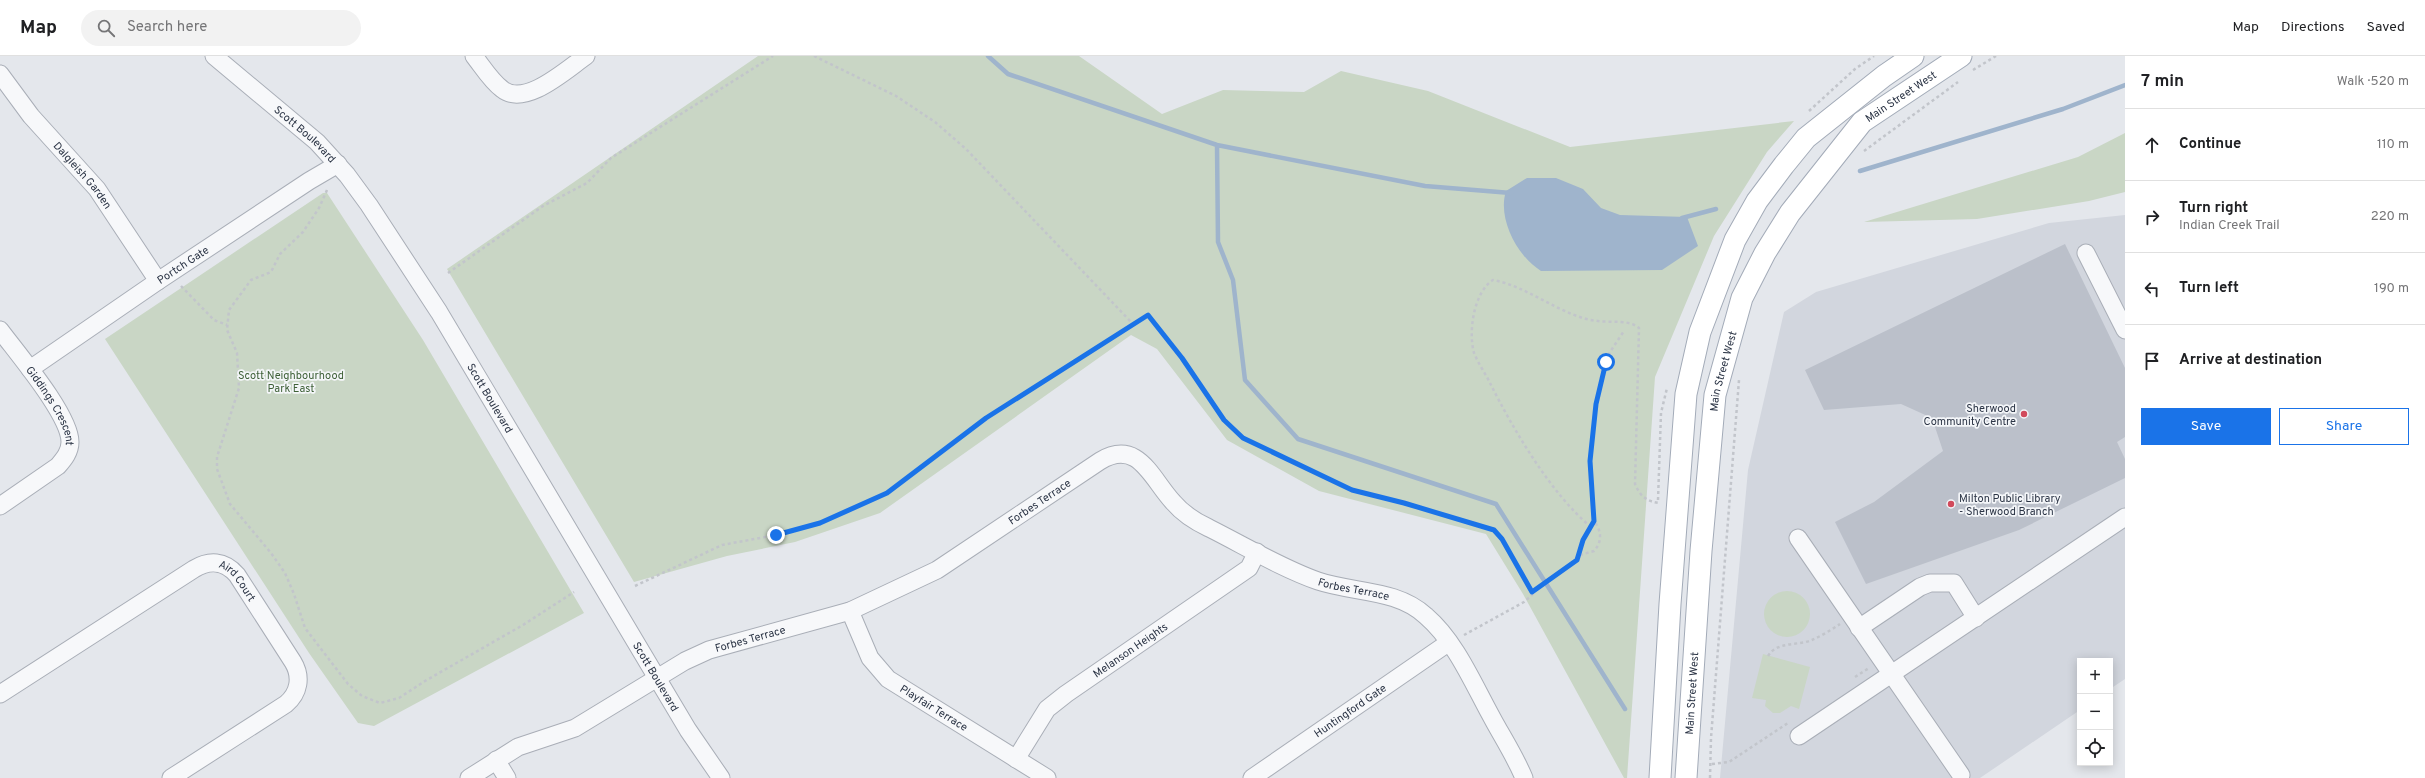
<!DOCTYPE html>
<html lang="en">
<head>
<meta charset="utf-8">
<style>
	:root { --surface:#fff; --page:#f2f2f2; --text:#202124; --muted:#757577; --line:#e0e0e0; --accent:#1a73e8 }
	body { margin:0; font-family:Overpass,sans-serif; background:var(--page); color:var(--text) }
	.controls { position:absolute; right:12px; bottom:12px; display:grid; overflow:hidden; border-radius:0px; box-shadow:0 2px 10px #0003 }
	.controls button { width:36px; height:36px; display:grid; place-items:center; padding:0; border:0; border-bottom:1px solid var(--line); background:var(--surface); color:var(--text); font:20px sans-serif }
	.stop { position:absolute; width:12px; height:12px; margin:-9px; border:3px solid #1a73e8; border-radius:50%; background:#fff }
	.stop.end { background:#1a73e8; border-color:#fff; box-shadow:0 1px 4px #0008 }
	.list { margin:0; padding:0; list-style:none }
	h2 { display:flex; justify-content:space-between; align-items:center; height:52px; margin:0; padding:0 16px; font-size:17px }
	h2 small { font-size:13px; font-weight:400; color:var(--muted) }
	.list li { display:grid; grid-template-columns:26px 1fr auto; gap:12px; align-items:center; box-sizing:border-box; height:72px; padding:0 16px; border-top:1px solid var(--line) }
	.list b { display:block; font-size:15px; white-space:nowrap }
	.list p { margin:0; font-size:13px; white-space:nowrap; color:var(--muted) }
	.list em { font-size:13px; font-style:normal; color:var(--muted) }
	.actions { display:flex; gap:8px; padding:12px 16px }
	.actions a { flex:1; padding:9px 0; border:1px solid var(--accent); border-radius:0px; text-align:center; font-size:14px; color:var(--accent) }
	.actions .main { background:var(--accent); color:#fff }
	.icon { flex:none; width:22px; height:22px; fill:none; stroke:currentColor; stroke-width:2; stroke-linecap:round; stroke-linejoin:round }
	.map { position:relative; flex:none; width:2125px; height:722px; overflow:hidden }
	header { display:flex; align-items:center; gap:24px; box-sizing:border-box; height:56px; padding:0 20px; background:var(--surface); border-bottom:1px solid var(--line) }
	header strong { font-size:19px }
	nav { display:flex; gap:22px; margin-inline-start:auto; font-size:14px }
	.search { width:280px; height:36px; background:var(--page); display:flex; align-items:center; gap:10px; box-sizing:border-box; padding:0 14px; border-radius:22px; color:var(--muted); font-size:15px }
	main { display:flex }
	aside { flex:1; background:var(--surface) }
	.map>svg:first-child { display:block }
</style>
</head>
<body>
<header>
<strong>Map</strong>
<div class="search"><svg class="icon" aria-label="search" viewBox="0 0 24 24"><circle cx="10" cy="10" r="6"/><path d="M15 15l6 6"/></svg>Search here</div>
<nav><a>Map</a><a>Directions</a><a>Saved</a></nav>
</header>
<main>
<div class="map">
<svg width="2125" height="722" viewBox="0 0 2125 722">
	<rect width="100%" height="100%" fill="#e4e7ec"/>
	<path fill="#d2d6de" d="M 2125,159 L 2125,623 L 2110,633 L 2110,605 L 2080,605 L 2080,654 L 1980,722 L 1720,722 L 1748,414 L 1784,256 L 1816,236 L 2049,167 Z"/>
	<path fill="#c9d6c5" d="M 758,0 L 1079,0 L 1162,58 L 1223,34 L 1304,36 L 1341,15 L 1428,35 L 1570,91 L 1794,65 L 1767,96 L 1714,180 L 1655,321 L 1627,722 L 1624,722 L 1523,538 L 1486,478 L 1319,435 L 1227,384 L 1157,293 L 1131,279 L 880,457 L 795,486 L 727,500 L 634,526 L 447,213 Z
		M 2125,77 L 2125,136 L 2089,145 L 1977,163 L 1864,166 L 2078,101 Z
		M 323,137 L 327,137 L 423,284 L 584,557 L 374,670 L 358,667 L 309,597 L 105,283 Z
		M1764 558a23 23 0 1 1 46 0a23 23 0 1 1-46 0Z
		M 1763,598 L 1810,611 L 1799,653 L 1791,650 L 1780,657 L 1773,657 L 1765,650 L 1766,644 L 1752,642 Z"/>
	<path fill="#9fb4cc" d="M 1527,122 L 1556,122 L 1583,133 L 1601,152 L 1620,159 L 1687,161 L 1698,190 L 1662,214 L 1541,215 C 1518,201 1497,163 1506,135 Z"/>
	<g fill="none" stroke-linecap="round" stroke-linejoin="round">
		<path stroke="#9fb4cc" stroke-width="4.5" d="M 988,0 L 1008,18 L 1217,89 L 1425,130 L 1511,137
			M 1217,89 L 1218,186 L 1233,224 L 1245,324 L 1298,383 L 1496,448 L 1625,653
			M 1860,115 L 2063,53 L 2125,29
			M 1682,162 L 1716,153"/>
	</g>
	<path fill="#bbc0ca" d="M 2065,188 L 2125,312 L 2125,381 L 2117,386 L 2125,403 L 2125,422 L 2019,474 L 1866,528 L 1835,466 L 1874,446 L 1943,395 L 1932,362 L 1901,348 L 1824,354 L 1805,314 Z"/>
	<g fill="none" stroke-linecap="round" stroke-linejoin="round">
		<g stroke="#a9aeb7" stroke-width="19">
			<g id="minor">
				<path id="s1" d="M 214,0 L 317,86 L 347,119 L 369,149 L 439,256 L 688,674 L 721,722"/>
				<path d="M 474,0 C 482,10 491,25 502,33 C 525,52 567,13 586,0"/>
				<path id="s2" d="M 0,18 L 31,60 L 97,133 L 158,225"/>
				<path d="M 2086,197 L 2125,274"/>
				<path id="s3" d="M 0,274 C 17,297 70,359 70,386 C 70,396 64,403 58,410 L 0,450"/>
				<path id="s4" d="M 30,313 L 158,225 L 309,125 L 338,108"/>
				<path d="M 1798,482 L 1961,719"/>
				<path id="s5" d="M 850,555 L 870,602 L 888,623 L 1047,722"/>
				<path d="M 1859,572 L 1920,531 L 1930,527 L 1954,527 L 1976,562"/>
				<path id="s6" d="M 0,638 L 194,513 C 209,504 224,504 237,519 L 293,606 C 302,621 299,637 286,648 L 171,722"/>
				<path d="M 1799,680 L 2125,461"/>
				<path id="s7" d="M 1016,703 L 1047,653 L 1066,638 L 1249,512 L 1257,496"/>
				<path d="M 496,704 L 507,722"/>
				<path id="s8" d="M 469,722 L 518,691 L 575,672 L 685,605 L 709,594 L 850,555 L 937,514 L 1100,405 C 1138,382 1151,422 1173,446 C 1183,458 1196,466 1209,472 C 1245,490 1281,512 1318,525 C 1354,537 1397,533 1426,560 C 1455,585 1472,625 1490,658 C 1501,679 1515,700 1524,722"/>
				<path id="s9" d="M 1252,722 L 1448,587"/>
			</g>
		</g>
		<g stroke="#a3abb8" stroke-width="23">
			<g id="major">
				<path d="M 1660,722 L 1670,548 L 1686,338 L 1700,276 L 1735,184 L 1757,145 L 1784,109 L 1806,82 L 1884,20 L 1913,0"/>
				<path id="s10" d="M 1686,722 L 1701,495 L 1715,339 L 1742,242 L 1765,197 L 1790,157 L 1862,66 L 1961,0"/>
			</g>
		</g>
		<path stroke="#c2c5cb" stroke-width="2.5" stroke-dasharray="3 3" stroke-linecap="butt" d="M 814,0 L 896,40 L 935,66 L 966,93 L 1133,268
			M 1973,14 L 1996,0
			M 1809,55 L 1855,13 L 1874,0
			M 1864,95 L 1958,26
			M 327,134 L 319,152 L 303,176 L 280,198 L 271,216 L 251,224 L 229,254 L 227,274 L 237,297 L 239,332 L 217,401 L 217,413 L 230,448 L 271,497 L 285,517 L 294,538 L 305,572 L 348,628 L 362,640 L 380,647 L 399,642 L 425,625 L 523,569 L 574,536
			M 448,217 L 543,150 L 587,127 L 611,102 L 773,0
			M 181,230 L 214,264 L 227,269
			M 1658,444 L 1661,357 L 1667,332
			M 1594,465 L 1590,405 L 1596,348 L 1602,315 L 1610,296 L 1624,275
			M 1591,471 C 1551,438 1513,373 1490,327 C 1485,317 1478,307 1474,297 C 1468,275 1474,236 1493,224 C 1528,230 1564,262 1598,265 C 1612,267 1628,263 1639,272 L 1635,428 C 1640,440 1647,446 1660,447
			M 635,530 L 722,489 L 776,479 L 820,467 L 887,437 L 986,362 L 1148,259 L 1182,302 L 1224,365 L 1243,382 L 1352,434 L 1404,447 L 1494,474 L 1502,483 L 1531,536
			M 1464,579 L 1524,546 L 1532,539 L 1531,536 L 1577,504 L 1580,499 L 1594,495 C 1603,485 1601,474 1594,465 L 1583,485 L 1580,499
			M 1768,600 C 1777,585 1798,590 1812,584 C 1821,580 1831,574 1840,568
			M 1855,621 L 1869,612
			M 1712,708 L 1729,706 L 1788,667
			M 1710,722 L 1711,682 L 1739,324"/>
		<use href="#minor" stroke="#f7f8fa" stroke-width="17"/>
		<use href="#major" stroke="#fff" stroke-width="21"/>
	</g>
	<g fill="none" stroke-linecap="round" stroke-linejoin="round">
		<path stroke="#1a73e8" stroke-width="5" d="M 776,479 L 820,467 L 887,437 L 986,362 L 1148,259 L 1182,302 L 1224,364 L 1243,382 L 1352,434 L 1404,447 L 1494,474 L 1502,483 L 1532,536 L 1577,504 L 1583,484 L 1594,465 L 1590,405 L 1596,348 L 1606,306"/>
	</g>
	<g fill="#d1495b" stroke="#f4f6f9" stroke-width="1.5">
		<circle cx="2024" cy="358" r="4"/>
		<circle cx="1951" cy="448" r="4"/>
	</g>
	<g text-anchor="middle" stroke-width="3.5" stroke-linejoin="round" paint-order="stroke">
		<g font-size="11" fill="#2b3445" stroke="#f4f6f9">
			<text dy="4" stroke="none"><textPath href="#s10" startOffset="745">Main Street West</textPath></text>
			<text dy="4" stroke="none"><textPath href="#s1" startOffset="120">Scott Boulevard</textPath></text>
			<text dy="4" stroke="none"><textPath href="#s2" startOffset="131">Dalgleish Garden</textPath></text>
			<text dy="4" stroke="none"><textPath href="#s4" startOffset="185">Portch Gate</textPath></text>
			<text dy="4" stroke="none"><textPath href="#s10" startOffset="409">Main Street West</textPath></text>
			<text dy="4" stroke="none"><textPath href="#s1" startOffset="444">Scott Boulevard</textPath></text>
			<text dy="4" stroke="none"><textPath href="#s3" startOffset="92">Giddings Crescent</textPath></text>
			<text dy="4" stroke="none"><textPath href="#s8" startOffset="639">Forbes Terrace</textPath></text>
			<text dy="4" stroke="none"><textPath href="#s6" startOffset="283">Aird Court</textPath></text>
			<text dy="4" stroke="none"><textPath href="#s8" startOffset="1010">Forbes Terrace</textPath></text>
			<text dy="4" stroke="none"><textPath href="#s8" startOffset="316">Forbes Terrace</textPath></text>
			<text dy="4" stroke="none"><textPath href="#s7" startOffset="161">Melanson Heights</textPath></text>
			<text dy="4" stroke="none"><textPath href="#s1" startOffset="768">Scott Boulevard</textPath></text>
			<text dy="4" stroke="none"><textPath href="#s10" startOffset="85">Main Street West</textPath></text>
			<text dy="4" stroke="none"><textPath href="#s5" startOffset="133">Playfair Terrace</textPath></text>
			<text dy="4" stroke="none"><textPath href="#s9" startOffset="119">Huntingford Gate</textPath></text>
		</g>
		<g font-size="11" fill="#3f6138" stroke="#f4f6f9">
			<text x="291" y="323">Scott Neighbourhood<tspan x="291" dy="13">Park East</tspan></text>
		</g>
		<g font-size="11" fill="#2b3445" stroke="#f4f6f9" text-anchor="end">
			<text x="2016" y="356">Sherwood<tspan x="2016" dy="13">Community Centre</tspan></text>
			<text x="1959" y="446" text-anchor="start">Milton Public Library<tspan x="1959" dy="13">- Sherwood Branch</tspan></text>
		</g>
	</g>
</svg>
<div class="controls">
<button>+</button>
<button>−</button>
<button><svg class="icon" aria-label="locate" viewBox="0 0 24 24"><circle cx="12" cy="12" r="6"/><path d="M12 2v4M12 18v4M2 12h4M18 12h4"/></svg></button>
</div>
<div class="stop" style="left:1606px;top:306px"></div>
<div class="stop end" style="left:776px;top:479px"></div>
</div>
<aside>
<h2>7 min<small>Walk · 520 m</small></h2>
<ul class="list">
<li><svg class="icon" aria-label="ahead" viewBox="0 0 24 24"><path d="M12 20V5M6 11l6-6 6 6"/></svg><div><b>Continue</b></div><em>110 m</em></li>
<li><svg class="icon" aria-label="right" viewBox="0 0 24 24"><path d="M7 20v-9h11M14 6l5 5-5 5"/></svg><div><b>Turn right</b><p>Indian Creek Trail</p></div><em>220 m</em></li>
<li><svg class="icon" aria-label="left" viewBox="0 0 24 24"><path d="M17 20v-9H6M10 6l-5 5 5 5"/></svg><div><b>Turn left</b></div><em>190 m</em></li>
<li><svg class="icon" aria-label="arrive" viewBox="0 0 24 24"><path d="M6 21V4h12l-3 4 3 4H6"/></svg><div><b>Arrive at destination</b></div></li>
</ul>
<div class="actions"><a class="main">Save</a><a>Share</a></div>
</aside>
</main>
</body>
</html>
